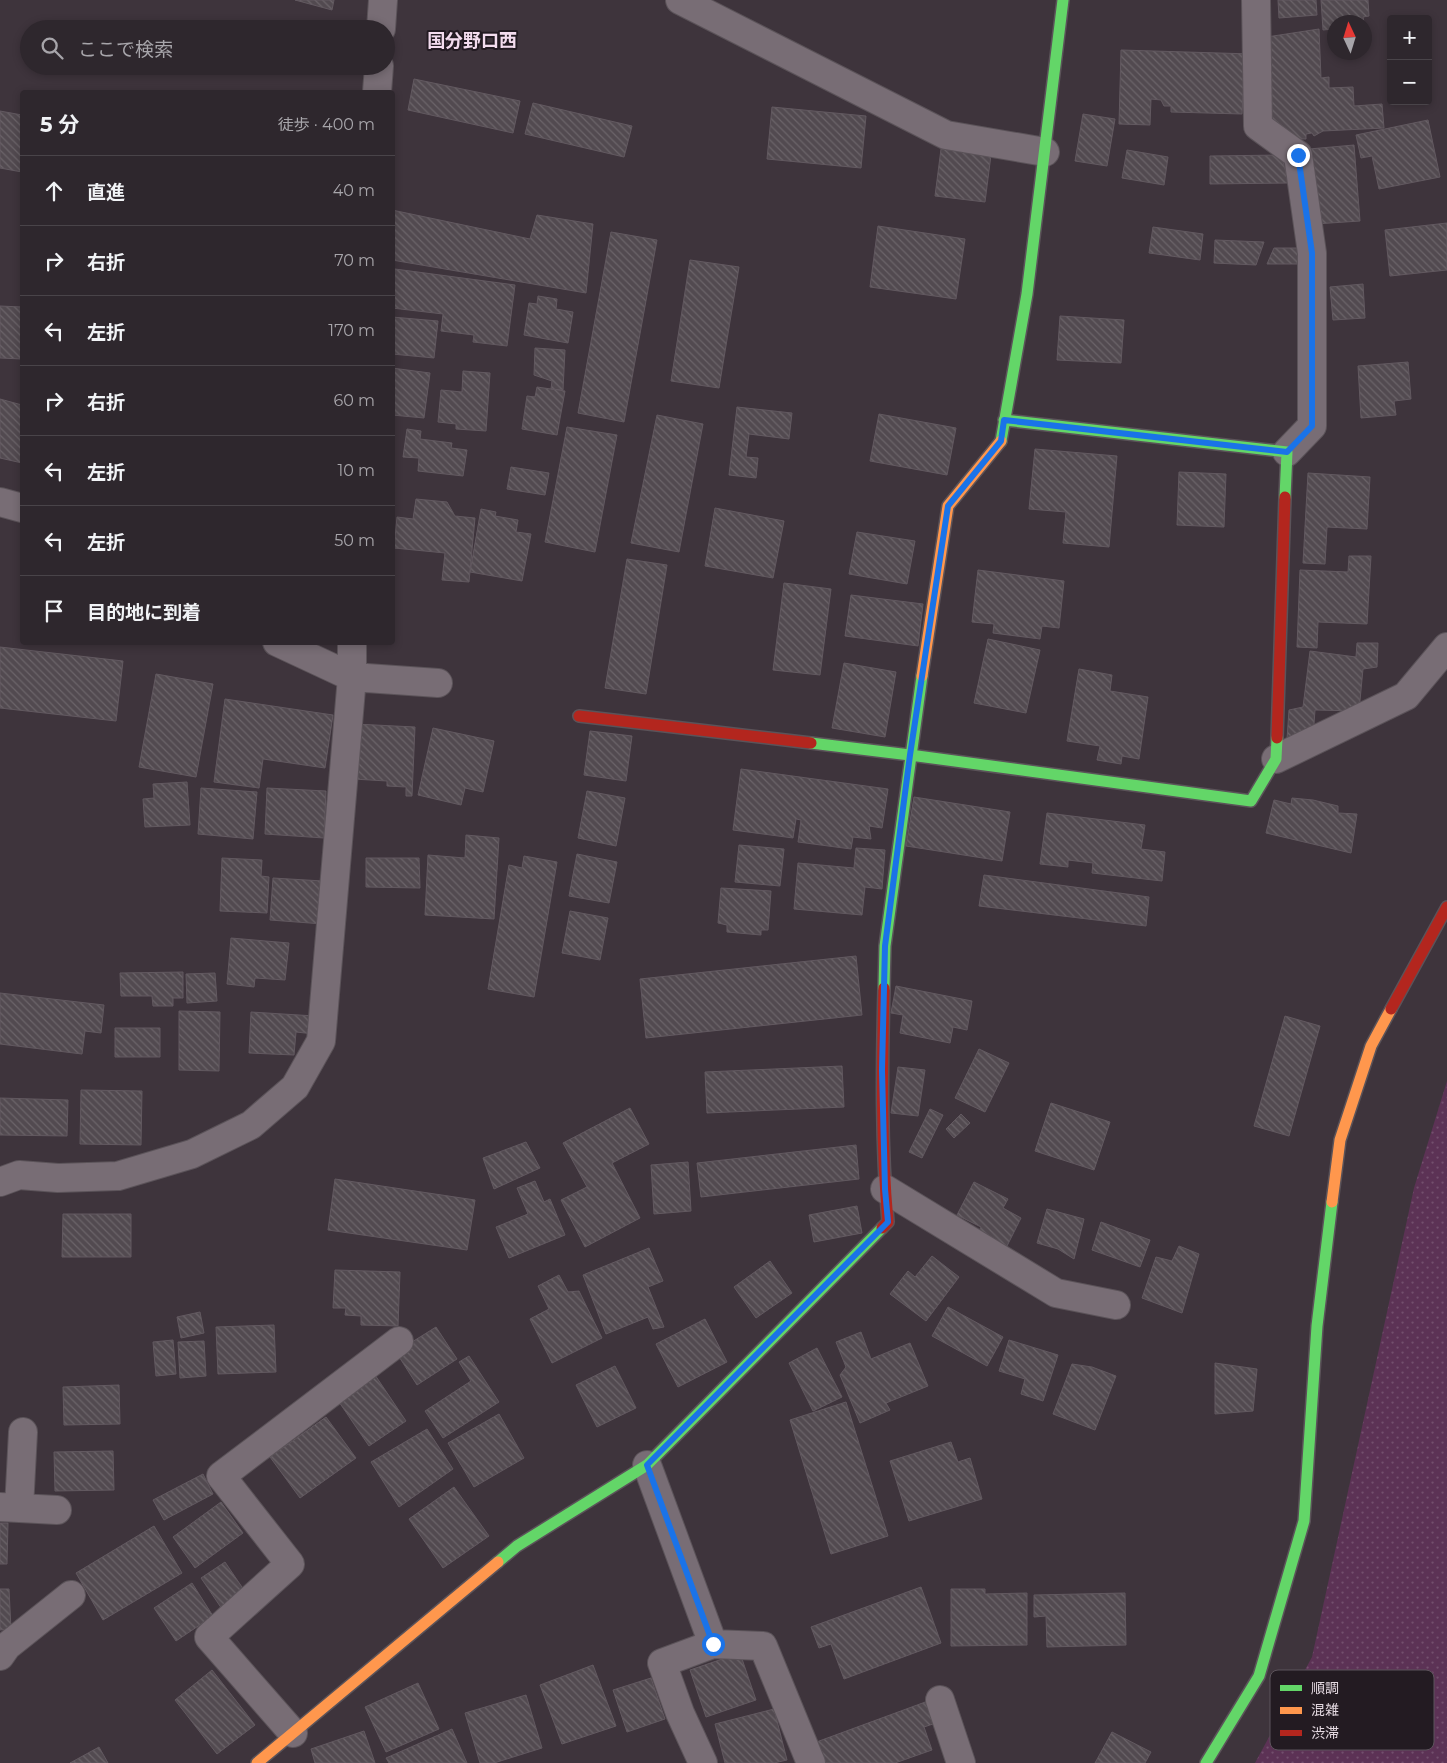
<!DOCTYPE html>
<html lang="ja">
<head>
<meta charset="utf-8">
<style>
	:root { --surface:#2e272d; --page:#362f35; --text:#f1f3f6; --muted:#a7a5aa; --line:#494449 }
	body { margin:0; font-family:Montserrat,"Noto Sans JP",sans-serif; background:var(--page); color:var(--text) }
	.controls { position:absolute; right:15px; top:15px; display:grid; overflow:hidden; border-radius:5px; box-shadow:0 2px 8px #0003 }
	.controls button { width:45px; height:45px; display:grid; place-items:center; padding:0; border:0; border-bottom:1px solid var(--line); background:var(--surface); color:var(--text); font:25px sans-serif }
	.compass { position:absolute; left:1327px; top:15px; width:45px; height:45px; border-radius:50%; background:var(--surface); box-shadow:0 2px 8px #0003; rotate:356deg }
	.stop { position:absolute; width:15px; height:15px; margin:-11px; border:4px solid #1a73e8; border-radius:50%; background:#fff }
	.stop.end { background:#1a73e8; border-color:#fff; box-shadow:0 1px 5px #0008 }
	.list { margin:0; padding:0; list-style:none }
	h2 { display:flex; justify-content:space-between; align-items:center; height:65px; margin:0; padding:0 20px; font-size:21px }
	h2 small { font-size:16px; font-weight:400; color:var(--muted) }
	.list li { display:grid; grid-template-columns:32px 1fr auto; gap:15px; align-items:center; box-sizing:border-box; height:70px; padding:0 20px; border-top:1px solid var(--line) }
	.list b { display:block; font-size:19px; white-space:nowrap }
	.list em { font-size:16px; font-style:normal; color:var(--muted) }
	.icon { flex:none; width:28px; height:28px; fill:none; stroke:currentColor; stroke-width:2; stroke-linecap:round; stroke-linejoin:round }
	.map { position:relative; flex:none; width:1447px; height:1763px; overflow:hidden }
	.search { position:absolute; background:var(--surface); box-shadow:0 2px 8px #0003; left:20px; top:20px; width:375px; height:55px; display:flex; align-items:center; gap:12px; box-sizing:border-box; padding:0 18px; border-radius:28px; color:var(--muted); font-size:19px }
	.panel { position:absolute; background:var(--surface); box-shadow:0 2px 8px #0003; left:20px; top:90px; width:375px; height:555px; border-radius:5px }
	.map>svg:first-child { display:block }
</style>
</head>
<body>
<div class="map">
<svg width="1447" height="1763" viewBox="0 0 1447 1763">
	<defs>
		<pattern id="park-dots" width="8" height="8" patternUnits="userSpaceOnUse" patternTransform="scale(1.25)"><rect width="8" height="8" fill="#5c3255"/><path d="M2 2h.1M6 6h.1" fill="none" stroke="#734f6d" stroke-width="1.8" stroke-linecap="round"/></pattern>
		<pattern id="building-back-hatch" width="6" height="6" patternUnits="userSpaceOnUse" patternTransform="scale(1.25)"><rect width="6" height="6" fill="#524a50"/><path d="M-1 5l2 2M0 0l6 6M5-1l2 2" fill="none" stroke="#6b6469"/></pattern>
	</defs>
	<rect width="100%" height="100%" fill="#3e343c"/>
	<path fill="url(#park-dots)" d="M 1447,1081 L 1447,1763 L 1255,1763 L 1312,1657 L 1414,1188 Z"/>
	<path fill="url(#building-back-hatch)" stroke="#625960" d="M 295,0 L 334,0 L 332,10 Z
		M 1278,0 L 1316,0 L 1317,15 L 1279,18 Z
		M 1321,0 L 1368,0 L 1369,16 L 1363,17 L 1364,22 L 1334,22 L 1334,29 L 1323,30 Z
		M 1319,29 L 1321,78 L 1329,77 L 1329,88 L 1353,87 L 1354,106 L 1382,104 L 1384,128 L 1323,131 L 1314,136 L 1312,133 L 1306,134 L 1306,139 L 1280,138 L 1265,127 L 1260,38 Z
		M 1121,50 L 1252,54 L 1251,94 L 1243,94 L 1242,114 L 1171,112 L 1171,106 L 1164,106 L 1161,100 L 1151,99 L 1150,125 L 1119,124 Z
		M 414,79 L 520,101 L 513,133 L 408,110 Z
		M 533,103 L 632,126 L 624,157 L 525,134 Z
		M 772,107 L 866,116 L 861,168 L 767,159 Z
		M 0,111 L 22,115 L 22,172 L 0,168 Z
		M 1083,114 L 1115,119 L 1107,166 L 1075,161 Z
		M 1428,120 L 1440,177 L 1379,189 L 1372,156 L 1361,158 L 1356,135 Z
		M 1354,145 L 1360,221 L 1315,224 L 1309,149 Z
		M 941,149 L 991,155 L 985,202 L 935,196 Z
		M 1127,150 L 1168,157 L 1164,185 L 1122,178 Z
		M 1281,155 L 1289,183 L 1210,184 L 1210,156 Z
		M 392,210 L 530,239 L 537,215 L 593,224 L 586,293 L 392,260 Z
		M 1447,223 L 1447,270 L 1390,276 L 1385,230 Z
		M 878,226 L 965,239 L 956,299 L 870,287 Z
		M 1153,227 L 1203,234 L 1200,260 L 1149,253 Z
		M 611,232 L 657,240 L 624,422 L 578,413 Z
		M 1215,240 L 1264,242 L 1256,265 L 1214,263 Z
		M 1274,248 L 1304,248 L 1304,264 L 1267,264 Z
		M 690,260 L 739,267 L 719,388 L 671,381 Z
		M 395,269 L 515,285 L 507,346 L 473,342 L 474,335 L 441,331 L 443,314 L 392,308 L 392,290 Z
		M 1363,284 L 1365,318 L 1333,320 L 1330,287 Z
		M 538,296 L 557,299 L 556,309 L 573,312 L 568,343 L 524,335 L 529,303 L 537,304 Z
		M 0,306 L 22,307 L 22,359 L 0,358 Z
		M 1060,316 L 1124,320 L 1121,363 L 1057,360 Z
		M 392,317 L 438,321 L 434,358 L 392,354 Z
		M 535,348 L 565,350 L 563,390 L 551,389 L 552,381 L 534,375 Z
		M 1408,362 L 1411,399 L 1394,401 L 1396,415 L 1361,418 L 1358,366 Z
		M 392,368 L 430,373 L 424,418 L 392,415 Z
		M 463,371 L 490,373 L 486,431 L 456,429 L 456,424 L 438,422 L 441,390 L 462,392 Z
		M 537,387 L 565,391 L 557,435 L 522,429 L 527,396 L 535,397 Z
		M 0,399 L 22,405 L 22,463 L 0,458 Z
		M 737,407 L 792,413 L 789,439 L 749,434 L 746,457 L 758,458 L 756,478 L 729,475 Z
		M 879,414 L 956,428 L 947,475 L 870,461 Z
		M 657,415 L 703,424 L 679,552 L 631,543 Z
		M 567,427 L 617,435 L 595,552 L 545,542 Z
		M 407,429 L 421,431 L 420,439 L 452,443 L 451,448 L 467,450 L 463,476 L 418,471 L 419,458 L 403,457 Z
		M 1035,449 L 1117,456 L 1109,547 L 1063,543 L 1066,512 L 1029,509 Z
		M 511,467 L 549,473 L 545,495 L 507,489 Z
		M 1179,472 L 1226,474 L 1224,527 L 1177,525 Z
		M 1308,473 L 1370,477 L 1367,529 L 1327,527 L 1325,564 L 1303,563 Z
		M 416,499 L 447,502 L 455,516 L 475,518 L 469,582 L 442,580 L 445,553 L 394,548 L 397,517 L 413,519 Z
		M 715,508 L 784,521 L 773,578 L 705,566 Z
		M 481,509 L 496,512 L 495,516 L 518,520 L 516,532 L 531,534 L 522,581 L 470,572 Z
		M 857,532 L 915,541 L 907,584 L 849,574 Z
		M 1349,556 L 1371,556 L 1367,624 L 1318,622 L 1317,648 L 1297,647 L 1300,570 L 1348,572 Z
		M 627,559 L 667,565 L 646,694 L 605,688 Z
		M 978,570 L 1064,581 L 1059,628 L 1042,626 L 1040,639 L 993,633 L 994,624 L 972,622 Z
		M 784,583 L 831,589 L 820,675 L 773,670 Z
		M 851,595 L 923,604 L 918,646 L 845,636 Z
		M 988,639 L 1040,650 L 1026,713 L 974,703 Z
		M 1357,643 L 1378,643 L 1377,667 L 1363,669 L 1359,711 L 1315,710 L 1313,738 L 1287,739 L 1289,710 L 1303,707 L 1310,651 L 1356,657 Z
		M 0,647 L 123,661 L 116,721 L 0,708 Z
		M 844,663 L 896,672 L 885,737 L 832,728 Z
		M 1079,669 L 1112,675 L 1110,691 L 1148,697 L 1139,759 L 1122,756 L 1121,764 L 1097,760 L 1100,746 L 1067,741 Z
		M 156,674 L 213,684 L 196,777 L 139,767 Z
		M 225,699 L 333,715 L 325,768 L 263,759 L 259,788 L 214,782 Z
		M 355,724 L 415,727 L 412,796 L 406,796 L 406,787 L 387,786 L 387,781 L 353,779 Z
		M 433,728 L 494,741 L 483,792 L 465,788 L 461,805 L 418,795 Z
		M 590,731 L 632,736 L 626,781 L 584,775 Z
		M 741,769 L 888,789 L 882,828 L 869,826 L 871,839 L 853,837 L 851,849 L 798,842 L 801,820 L 796,819 L 793,838 L 733,830 Z
		M 187,782 L 190,825 L 145,827 L 143,799 L 154,798 L 153,784 Z
		M 201,788 L 257,792 L 253,839 L 198,834 Z
		M 267,788 L 326,791 L 324,838 L 265,834 Z
		M 587,791 L 625,798 L 616,846 L 578,838 Z
		M 914,797 L 1010,812 L 1002,861 L 906,846 Z
		M 1292,798 L 1313,800 L 1338,806 L 1338,813 L 1357,814 L 1351,853 L 1266,833 L 1274,800 L 1291,804 Z
		M 1047,813 L 1145,825 L 1141,849 L 1165,852 L 1162,881 L 1092,873 L 1093,863 L 1068,860 L 1068,867 L 1040,864 Z
		M 466,835 L 499,838 L 494,919 L 425,915 L 428,855 L 465,858 Z
		M 739,845 L 784,849 L 780,886 L 735,882 Z
		M 856,848 L 885,850 L 882,889 L 865,887 L 862,915 L 794,909 L 798,863 L 854,868 Z
		M 577,854 L 617,862 L 609,903 L 569,896 Z
		M 524,856 L 557,862 L 534,997 L 488,989 L 509,865 L 522,868 Z
		M 222,858 L 262,860 L 261,876 L 269,877 L 267,913 L 220,911 Z
		M 366,858 L 419,858 L 420,888 L 366,887 Z
		M 984,875 L 1149,897 L 1146,926 L 979,906 Z
		M 273,878 L 323,881 L 323,924 L 270,920 Z
		M 721,888 L 771,891 L 768,930 L 761,930 L 761,935 L 727,932 L 727,925 L 718,923 Z
		M 570,911 L 608,918 L 600,960 L 562,953 Z
		M 231,938 L 289,943 L 285,980 L 255,978 L 254,987 L 227,984 Z
		M 856,956 L 862,1015 L 646,1038 L 640,979 Z
		M 183,972 L 183,998 L 173,998 L 173,1006 L 153,1006 L 152,996 L 121,996 L 120,973 Z
		M 215,973 L 217,1001 L 187,1003 L 186,974 Z
		M 896,986 L 972,1001 L 967,1030 L 953,1027 L 950,1043 L 900,1033 L 903,1015 L 891,1013 Z
		M 0,993 L 104,1005 L 101,1033 L 85,1031 L 82,1054 L 0,1044 Z
		M 179,1011 L 220,1012 L 219,1071 L 179,1070 Z
		M 251,1012 L 315,1016 L 314,1034 L 296,1032 L 294,1055 L 249,1053 Z
		M 1285,1016 L 1320,1026 L 1289,1136 L 1254,1126 Z
		M 115,1028 L 160,1028 L 160,1057 L 115,1057 Z
		M 979,1049 L 1009,1063 L 985,1112 L 955,1098 Z
		M 842,1066 L 844,1107 L 707,1113 L 705,1072 Z
		M 898,1067 L 925,1070 L 918,1116 L 891,1113 Z
		M 81,1090 L 142,1091 L 141,1145 L 80,1144 Z
		M 0,1098 L 68,1100 L 67,1136 L 0,1135 Z
		M 1051,1103 L 1110,1122 L 1094,1170 L 1035,1151 Z
		M 630,1108 L 649,1144 L 612,1163 L 640,1218 L 585,1247 L 561,1200 L 587,1187 L 563,1143 Z
		M 930,1109 L 943,1115 L 922,1158 L 909,1152 Z
		M 961,1114 L 970,1123 L 954,1138 L 946,1129 Z
		M 526,1142 L 540,1168 L 494,1189 L 483,1158 Z
		M 856,1145 L 859,1179 L 701,1197 L 697,1163 Z
		M 688,1162 L 691,1211 L 654,1214 L 651,1165 Z
		M 335,1179 L 475,1200 L 467,1250 L 328,1230 Z
		M 535,1181 L 544,1202 L 550,1199 L 565,1235 L 509,1258 L 496,1227 L 528,1214 L 517,1188 Z
		M 974,1182 L 1008,1199 L 1003,1208 L 1021,1218 L 1004,1252 L 976,1237 L 981,1227 L 957,1215 Z
		M 857,1206 L 862,1233 L 814,1242 L 809,1215 Z
		M 1047,1209 L 1084,1219 L 1074,1259 L 1058,1249 L 1037,1243 Z
		M 63,1214 L 131,1214 L 131,1257 L 62,1257 Z
		M 1101,1222 L 1150,1240 L 1140,1267 L 1092,1250 Z
		M 1179,1246 L 1199,1254 L 1182,1313 L 1142,1298 L 1156,1257 L 1172,1261 Z
		M 649,1248 L 663,1281 L 648,1287 L 664,1327 L 653,1329 L 648,1317 L 606,1334 L 583,1275 Z
		M 932,1256 L 959,1277 L 926,1321 L 890,1294 L 908,1271 L 915,1277 Z
		M 770,1261 L 792,1293 L 756,1318 L 734,1287 Z
		M 335,1270 L 400,1272 L 398,1326 L 361,1325 L 361,1316 L 345,1315 L 346,1308 L 333,1308 Z
		M 559,1275 L 568,1292 L 579,1291 L 602,1338 L 552,1363 L 530,1319 L 549,1309 L 538,1286 Z
		M 948,1307 L 1003,1337 L 987,1366 L 932,1336 Z
		M 200,1312 L 204,1333 L 181,1338 L 177,1317 Z
		M 705,1319 L 727,1362 L 678,1387 L 656,1344 Z
		M 274,1325 L 276,1372 L 218,1374 L 216,1327 Z
		M 436,1327 L 457,1359 L 417,1385 L 396,1352 Z
		M 861,1332 L 871,1359 L 910,1343 L 928,1386 L 886,1403 L 890,1410 L 860,1423 L 840,1375 L 846,1367 L 836,1342 Z
		M 173,1340 L 176,1374 L 156,1376 L 153,1342 Z
		M 1009,1340 L 1058,1355 L 1043,1401 L 1021,1394 L 1025,1379 L 999,1371 Z
		M 204,1341 L 206,1376 L 180,1378 L 178,1342 Z
		M 817,1348 L 842,1397 L 813,1411 L 789,1363 Z
		M 469,1356 L 499,1402 L 443,1438 L 425,1411 L 471,1381 L 459,1362 Z
		M 1215,1363 L 1257,1369 L 1253,1411 L 1215,1414 Z
		M 1072,1364 L 1092,1367 L 1116,1376 L 1095,1430 L 1053,1414 Z
		M 615,1366 L 636,1408 L 597,1427 L 576,1385 Z
		M 373,1372 L 406,1421 L 369,1446 L 339,1402 Z
		M 119,1385 L 120,1424 L 64,1425 L 63,1387 Z
		M 846,1402 L 888,1536 L 831,1554 L 790,1420 Z
		M 499,1414 L 524,1458 L 474,1487 L 448,1443 Z
		M 326,1417 L 356,1458 L 300,1498 L 270,1457 Z
		M 427,1429 L 453,1469 L 399,1507 L 371,1462 Z
		M 951,1442 L 958,1462 L 970,1458 L 982,1499 L 909,1521 L 890,1461 Z
		M 113,1451 L 114,1490 L 55,1491 L 54,1452 Z
		M 203,1474 L 213,1494 L 164,1520 L 153,1500 Z
		M 454,1487 L 489,1536 L 443,1568 L 409,1519 Z
		M 221,1502 L 243,1533 L 195,1568 L 173,1537 Z
		M 0,1523 L 8,1523 L 7,1564 L 0,1564 Z
		M 154,1526 L 182,1573 L 103,1620 L 76,1573 Z
		M 225,1562 L 246,1593 L 222,1609 L 201,1578 Z
		M 192,1583 L 213,1616 L 176,1641 L 154,1608 Z
		M 921,1587 L 941,1643 L 844,1679 L 831,1644 L 819,1648 L 811,1627 Z
		M 0,1589 L 9,1589 L 11,1629 L 0,1630 Z
		M 951,1589 L 985,1589 L 985,1594 L 1027,1593 L 1027,1645 L 951,1646 Z
		M 1125,1593 L 1126,1645 L 1047,1647 L 1046,1616 L 1034,1617 L 1034,1595 Z
		M 740,1653 L 756,1700 L 706,1717 L 690,1670 Z
		M 593,1665 L 616,1726 L 562,1744 L 540,1685 Z
		M 212,1670 L 255,1725 L 217,1754 L 175,1700 Z
		M 651,1678 L 665,1719 L 627,1732 L 613,1690 Z
		M 418,1683 L 439,1729 L 386,1752 L 365,1707 Z
		M 526,1695 L 542,1748 L 494,1763 L 480,1763 L 465,1713 Z
		M 928,1701 L 936,1723 L 924,1727 L 932,1750 L 895,1763 L 819,1763 L 811,1744 Z
		M 774,1709 L 787,1760 L 774,1763 L 725,1763 L 715,1724 Z
		M 452,1729 L 467,1763 L 389,1763 L 386,1758 Z
		M 364,1731 L 375,1763 L 315,1763 L 311,1749 Z
		M 1112,1732 L 1151,1752 L 1145,1763 L 1095,1763 Z
		M 99,1747 L 108,1763 L 70,1763 Z"/>
	<g fill="none" stroke-linecap="round" stroke-linejoin="round">
		<g stroke="#5b5359" stroke-width="30">
			<path id="street" d="M 680,0 L 946,135 L 1045,152
				M 1256,0 L 1258,126 L 1298,155 L 1312,253 L 1312,426 L 1287,452
				M 381,29 L 383,0
				M 377,92 L 379,66
				M 0,502 L 22,508
				M 277,642 L 352,677 L 438,683
				M 1276,759 L 1406,696 L 1447,647
				M 0,1182 L 19,1175 L 58,1178 L 118,1176 L 192,1154 L 251,1125 L 295,1087 L 321,1041 L 352,677 L 352,642
				M 885,1189 L 1056,1293 L 1116,1305
				M 647,1465 L 713,1644 L 662,1663 L 680,1713 L 703,1763
				M 0,1507 L 57,1510
				M 19,1508 L 23,1432
				M 713,1644 L 763,1646 L 811,1763
				M 0,1656 L 7,1646 L 71,1595
				M 940,1700 L 961,1763
				M 293,1733 L 209,1637 L 290,1564 L 221,1476 L 399,1341"/>
		</g>
		<g stroke="#5b5359" stroke-width="14">
			<path id="fast" d="M 1004,420 L 1287,452 L 1285,497
				M 1001,441 L 1027,294 L 1063,0
				M 811,743 L 910,755 L 1251,801 L 1276,759 L 1277,738
				M 884,988 L 885,946 L 922,676
				M 498,1562 L 517,1546 L 647,1465 L 882,1228
				M 1206,1763 L 1259,1676 L 1304,1521 L 1317,1326 L 1332,1202"/>
		</g>
		<g stroke="#5b5359" stroke-width="14">
			<path id="slow" d="M 922,676 L 948,506 L 1001,441
				M 1332,1202 L 1340,1140 L 1371,1046 L 1391,1009
				M 257,1763 L 498,1562"/>
		</g>
		<g stroke="#5b5359" stroke-width="14">
			<path id="jam" d="M 579,716 L 811,743
				M 1277,738 L 1285,497
				M 1391,1009 L 1447,907
				M 882,1228 L 888,1222 C 881,1144 882,1066 884,988"/>
		</g>
		<use href="#street" stroke="#786d75" stroke-width="28"/>
		<use href="#fast" stroke="#63d668" stroke-width="11"/>
		<use href="#slow" stroke="#ff974d" stroke-width="11"/>
		<use href="#jam" stroke="#b3261e" stroke-width="11"/>
	</g>
	<g fill="none" stroke-linecap="round" stroke-linejoin="round">
		<path stroke="#1a73e8" stroke-width="6" d="M 713,1644 L 647,1465 L 888,1222 L 885,1189 L 882,1070 L 885,946 L 910,755 L 948,506 L 1001,441 L 1004,420 L 1287,452 L 1312,426 L 1312,253 L 1298,155"/>
	</g>
	<g text-anchor="middle" stroke-width="4" stroke-linejoin="round" paint-order="stroke">
		<g font-size="18" font-weight="bold" fill="#f3dcee" stroke="#231b22">
			<text x="472" y="47">国分野口西</text>
		</g>
	</g>
	<rect x="1270" y="1670" width="164" height="80" rx="8" fill="#231b22" stroke="#5d545c" stroke-width="1"/>
	<rect x="1280" y="1685" width="22" height="6" fill="#63d668"/>
	<rect x="1280" y="1707" width="22" height="7" fill="#ff974d"/>
	<rect x="1280" y="1730" width="22" height="6" fill="#b3261e"/>
	<g font-size="14" fill="#e5dae2">
		<text x="1311" y="1693">順調</text>
		<text x="1311" y="1715">混雑</text>
		<text x="1311" y="1738">渋滞</text>
	</g>
</svg>
<div class="controls">
<button>+</button>
<button>−</button>
</div>
<svg class="compass" viewBox="-18 -18 36 36"><path d="M0-13l5 13h-10z" fill="#e53935"/><path d="M0 13l5-13h-10z" fill="#a7a5aa"/></svg>
<div class="stop" style="left:713px;top:1644px"></div>
<div class="stop end" style="left:1298px;top:155px"></div>
<div class="search"><svg class="icon" aria-label="search" viewBox="0 0 24 24"><circle cx="10" cy="10" r="6"/><path d="M15 15l6 6"/></svg>ここで検索</div>
<section class="panel">
<h2>5 分<small>徒歩 · 400 m</small></h2>
<ul class="list">
<li><svg class="icon" aria-label="ahead" viewBox="0 0 24 24"><path d="M12 20V5M6 11l6-6 6 6"/></svg><div><b>直進</b></div><em>40 m</em></li>
<li><svg class="icon" aria-label="right" viewBox="0 0 24 24"><path d="M7 20v-9h11M14 6l5 5-5 5"/></svg><div><b>右折</b></div><em>70 m</em></li>
<li><svg class="icon" aria-label="left" viewBox="0 0 24 24"><path d="M17 20v-9H6M10 6l-5 5 5 5"/></svg><div><b>左折</b></div><em>170 m</em></li>
<li><svg class="icon" aria-label="right" viewBox="0 0 24 24"><path d="M7 20v-9h11M14 6l5 5-5 5"/></svg><div><b>右折</b></div><em>60 m</em></li>
<li><svg class="icon" aria-label="left" viewBox="0 0 24 24"><path d="M17 20v-9H6M10 6l-5 5 5 5"/></svg><div><b>左折</b></div><em>10 m</em></li>
<li><svg class="icon" aria-label="left" viewBox="0 0 24 24"><path d="M17 20v-9H6M10 6l-5 5 5 5"/></svg><div><b>左折</b></div><em>50 m</em></li>
<li><svg class="icon" aria-label="arrive" viewBox="0 0 24 24"><path d="M6 21V4h12l-3 4 3 4H6"/></svg><div><b>目的地に到着</b></div></li>
</ul>
</section>
</div>
</body>
</html>
